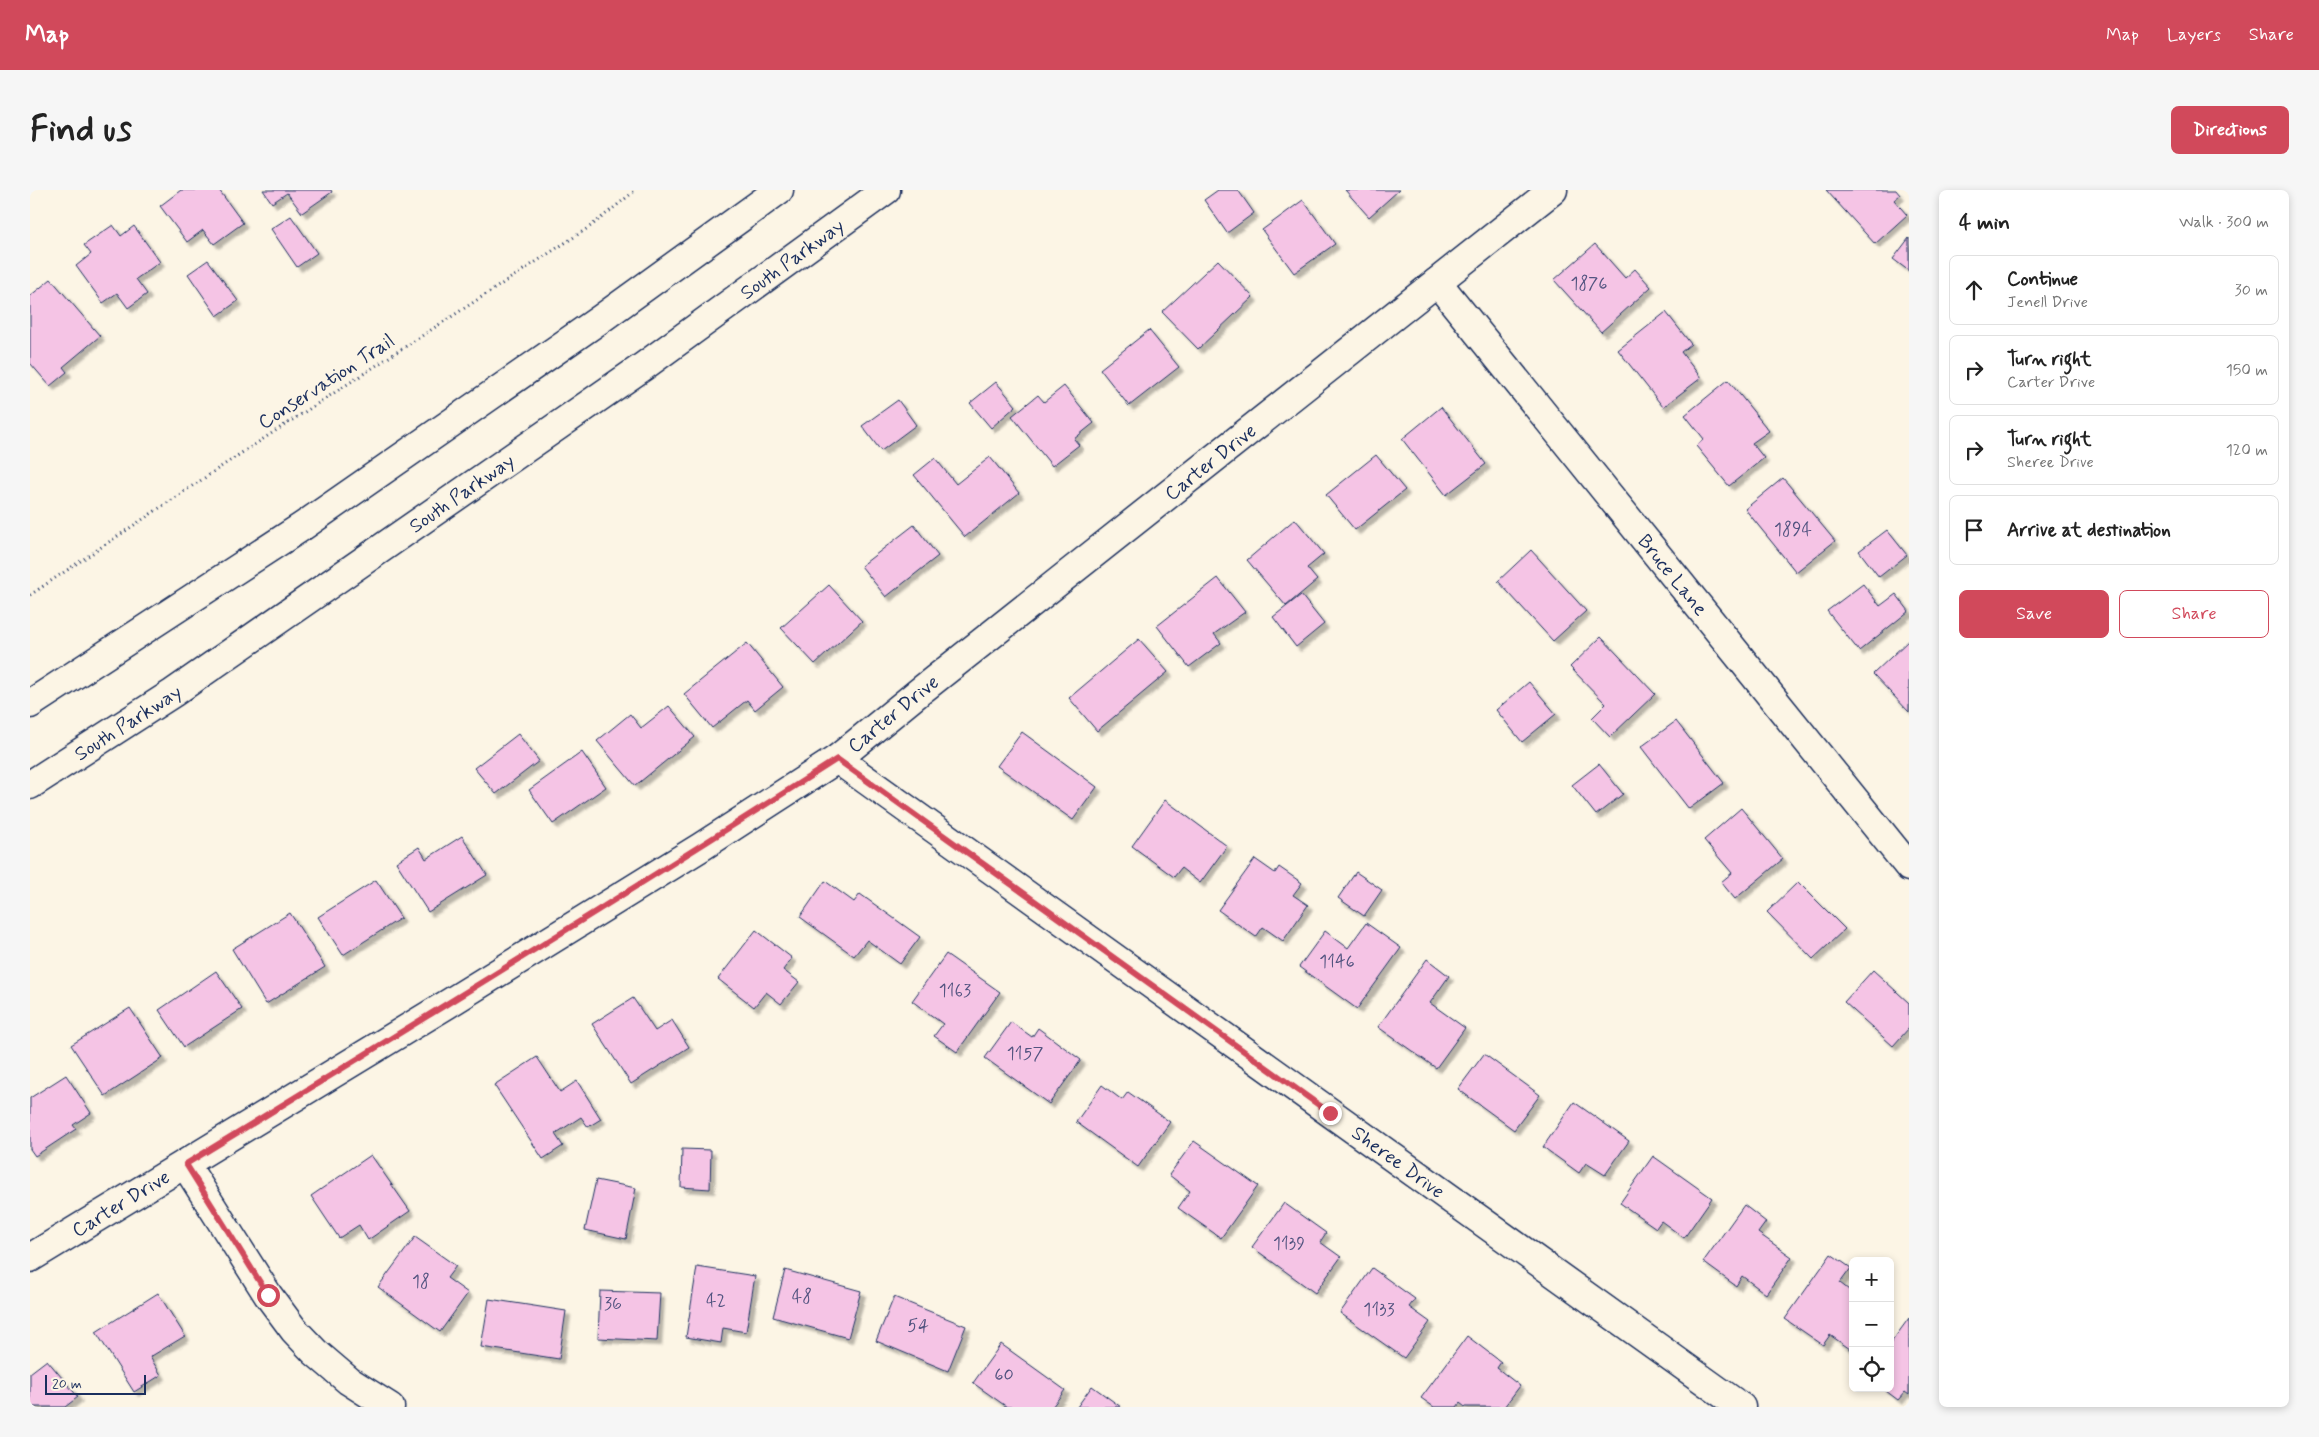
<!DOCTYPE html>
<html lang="en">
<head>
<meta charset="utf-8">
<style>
	:root { --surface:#fff; --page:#f6f6f6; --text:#222; --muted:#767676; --line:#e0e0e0; --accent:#d1495b }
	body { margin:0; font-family:Mynerve,sans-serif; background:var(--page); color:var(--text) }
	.controls { position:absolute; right:15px; bottom:15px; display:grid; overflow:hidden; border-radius:8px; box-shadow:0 2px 8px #0003 }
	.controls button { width:45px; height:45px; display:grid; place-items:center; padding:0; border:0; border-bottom:1px solid var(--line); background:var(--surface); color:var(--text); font:25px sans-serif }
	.scale { position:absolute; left:15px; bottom:12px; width:101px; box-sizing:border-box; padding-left:5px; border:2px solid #1b2f5e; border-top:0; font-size:14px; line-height:18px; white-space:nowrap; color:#1b2f5e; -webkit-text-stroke:4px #fcf5e5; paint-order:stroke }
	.stop { position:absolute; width:15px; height:15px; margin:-11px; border:4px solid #d1495b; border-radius:50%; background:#fff }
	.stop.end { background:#d1495b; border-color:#fff; box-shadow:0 1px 5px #0008 }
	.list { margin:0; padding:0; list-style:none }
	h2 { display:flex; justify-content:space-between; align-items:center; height:65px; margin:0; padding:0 20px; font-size:21px }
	h2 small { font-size:16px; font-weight:400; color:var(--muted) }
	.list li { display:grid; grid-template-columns:32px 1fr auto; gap:15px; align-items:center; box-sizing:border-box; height:70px; margin:0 10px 10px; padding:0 10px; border:1px solid var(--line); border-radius:8px }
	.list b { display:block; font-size:19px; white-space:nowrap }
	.list p { margin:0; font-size:16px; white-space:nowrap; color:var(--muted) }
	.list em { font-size:16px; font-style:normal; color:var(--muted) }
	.actions { display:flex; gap:10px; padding:15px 20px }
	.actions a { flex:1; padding:11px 0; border:1px solid var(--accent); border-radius:8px; text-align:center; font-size:18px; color:var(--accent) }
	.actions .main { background:var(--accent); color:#fff }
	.icon { flex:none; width:28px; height:28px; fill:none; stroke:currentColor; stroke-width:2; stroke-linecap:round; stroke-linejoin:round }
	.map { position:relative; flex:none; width:1879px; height:1217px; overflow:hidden; border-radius:8px }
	header { display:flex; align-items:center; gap:30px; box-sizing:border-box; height:70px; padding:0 25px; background:var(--accent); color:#fff }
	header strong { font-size:24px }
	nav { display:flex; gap:28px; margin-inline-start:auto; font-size:18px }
	.intro { display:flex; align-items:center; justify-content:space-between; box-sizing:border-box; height:120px; padding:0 30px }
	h1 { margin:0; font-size:35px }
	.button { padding:12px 22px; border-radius:8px; background:var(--accent); color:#fff; font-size:18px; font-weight:700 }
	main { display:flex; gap:30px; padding:0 30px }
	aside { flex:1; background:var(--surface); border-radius:8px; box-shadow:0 2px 8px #0003 }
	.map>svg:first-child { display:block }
</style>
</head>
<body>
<header>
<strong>Map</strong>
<nav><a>Map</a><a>Layers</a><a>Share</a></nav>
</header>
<div class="intro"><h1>Find us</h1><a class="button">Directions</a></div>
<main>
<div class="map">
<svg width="1879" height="1217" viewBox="0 0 1879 1217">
	<defs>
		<filter id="shadow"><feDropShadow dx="4.5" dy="4.5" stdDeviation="1" flood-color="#0004"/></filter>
	</defs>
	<rect width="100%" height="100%" fill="#fcf5e5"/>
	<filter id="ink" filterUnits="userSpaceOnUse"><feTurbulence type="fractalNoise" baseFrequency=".02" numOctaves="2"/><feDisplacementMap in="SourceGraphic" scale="10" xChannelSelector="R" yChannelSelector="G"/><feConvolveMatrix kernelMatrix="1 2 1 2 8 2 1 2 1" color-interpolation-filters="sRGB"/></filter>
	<g filter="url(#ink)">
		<path fill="#f5c4e5" stroke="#1b2f5e" filter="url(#shadow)" d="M 151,0 L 189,0 L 213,33 L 184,54 L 173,40 L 157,52 L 130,16 Z
			M 233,0 L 301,0 L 302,2 L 272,23 L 257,3 L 242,13 Z
			M 1188,0 L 1208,0 L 1224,23 L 1197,43 L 1174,10 Z
			M 1315,0 L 1369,0 L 1339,27 Z
			M 1796,0 L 1866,0 L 1870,5 L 1864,10 L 1877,25 L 1845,54 Z
			M 1273,10 L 1305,54 L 1264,83 L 1232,40 Z
			M 261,26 L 287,63 L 267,77 L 241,39 Z
			M 83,35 L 91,46 L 104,36 L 130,72 L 106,89 L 117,104 L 98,118 L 87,103 L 73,113 L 46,76 L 61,64 L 54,55 Z
			M 1879,48 L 1879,81 L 1863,69 Z
			M 1565,54 L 1595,88 L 1605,79 L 1621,97 L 1571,142 L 1524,90 Z
			M 178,70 L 208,111 L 187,126 L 158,84 Z
			M 1188,70 L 1223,107 L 1168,159 L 1132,122 Z
			M 21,89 L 70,146 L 33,177 L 37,182 L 20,196 L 0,173 L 0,106 Z
			M 1636,122 L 1661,154 L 1651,162 L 1671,188 L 1633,217 L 1588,160 Z
			M 1119,140 L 1149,177 L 1099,216 L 1070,179 Z
			M 1698,190 L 1739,241 L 1722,253 L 1734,268 L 1699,296 L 1666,256 L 1674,249 L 1655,225 Z
			M 966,192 L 986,216 L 961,238 L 940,213 Z
			M 1034,196 L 1064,233 L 1044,249 L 1049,255 L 1022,276 L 982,226 L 1008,205 L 1014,212 Z
			M 868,210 L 886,235 L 851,261 L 832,236 Z
			M 1411,217 L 1456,274 L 1416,305 L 1372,249 Z
			M 1346,265 L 1375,300 L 1325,340 L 1296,305 Z
			M 960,267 L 989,303 L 935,347 L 884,285 L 905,268 L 926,294 Z
			M 1753,288 L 1805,351 L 1766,382 L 1715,319 Z
			M 1265,329 L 1294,364 L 1277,378 L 1287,390 L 1256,416 L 1217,370 Z
			M 884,335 L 908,366 L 856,407 L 831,376 Z
			M 1857,340 L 1877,365 L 1849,387 L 1829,361 Z
			M 1501,360 L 1556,421 L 1523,451 L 1468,391 Z
			M 1188,388 L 1215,422 L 1184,444 L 1191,453 L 1159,477 L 1127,436 Z
			M 1833,394 L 1850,416 L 1866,404 L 1879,421 L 1829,461 L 1797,421 Z
			M 799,395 L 832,431 L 785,474 L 751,438 Z
			M 1271,405 L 1294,434 L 1266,457 L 1243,427 Z
			M 1571,447 L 1625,504 L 1580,547 L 1562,528 L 1576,514 L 1540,477 Z
			M 1109,449 L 1138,482 L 1067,541 L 1039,508 Z
			M 1879,450 L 1879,522 L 1843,484 Z
			M 717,453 L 753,497 L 725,520 L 717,510 L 682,538 L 654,504 Z
			M 1499,492 L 1526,524 L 1492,552 L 1466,520 Z
			M 639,516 L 665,547 L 605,596 L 567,551 L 600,524 L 611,538 Z
			M 1646,531 L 1694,593 L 1659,619 L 1611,557 Z
			M 992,542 L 1067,597 L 1043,630 L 967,576 Z
			M 488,544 L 509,571 L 466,604 L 444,578 Z
			M 552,562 L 576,597 L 523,634 L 499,600 Z
			M 1569,574 L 1593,604 L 1566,625 L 1542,595 Z
			M 1135,610 L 1197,656 L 1170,693 L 1151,678 L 1144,687 L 1102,656 Z
			M 1711,618 L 1753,669 L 1705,709 L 1691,692 L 1702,683 L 1674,650 Z
			M 432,646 L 457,685 L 398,722 L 366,672 L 389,657 L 396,669 Z
			M 1225,669 L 1245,683 L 1249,677 L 1272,693 L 1263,705 L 1278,715 L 1253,751 L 1233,737 L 1226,747 L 1188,720 Z
			M 1326,682 L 1352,700 L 1334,726 L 1308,708 Z
			M 346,690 L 371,728 L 313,765 L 288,727 Z
			M 795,691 L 824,712 L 830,704 L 890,747 L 870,774 L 837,750 L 824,766 L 770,727 Z
			M 1768,692 L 1815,739 L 1783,769 L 1737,722 Z
			M 260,723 L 295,777 L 236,814 L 202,759 Z
			M 1336,733 L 1371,758 L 1327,819 L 1269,777 L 1295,741 L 1318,758 Z
			M 726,740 L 762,768 L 753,780 L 769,792 L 751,814 L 736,802 L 724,817 L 688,789 Z
			M 916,764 L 970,802 L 927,862 L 904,846 L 913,834 L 882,811 Z
			M 1397,769 L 1419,786 L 1400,813 L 1435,838 L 1406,878 L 1348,837 Z
			M 1843,780 L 1879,813 L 1879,838 L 1863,856 L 1814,812 Z
			M 186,781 L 212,819 L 154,857 L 129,820 Z
			M 603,808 L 625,841 L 642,830 L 659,857 L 601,894 L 562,834 Z
			M 100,818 L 133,868 L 75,906 L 41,855 Z
			M 981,832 L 1002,847 L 1008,838 L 1051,870 L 1019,914 L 955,868 Z
			M 1454,864 L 1510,905 L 1484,940 L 1428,899 Z
			M 507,867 L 530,902 L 547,891 L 571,929 L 558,937 L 551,927 L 525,944 L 533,956 L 513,969 L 464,895 Z
			M 36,885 L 61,923 L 43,935 L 46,939 L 5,966 L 0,959 L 0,908 Z
			M 1072,895 L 1092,910 L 1098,902 L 1140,932 L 1108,977 L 1046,932 Z
			M 1544,912 L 1599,951 L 1575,985 L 1556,973 L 1549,983 L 1513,957 Z
			M 1164,951 L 1228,996 L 1191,1048 L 1148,1018 L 1160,1001 L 1139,985 Z
			M 652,959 L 681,960 L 680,999 L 651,997 Z
			M 341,965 L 380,1021 L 338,1050 L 329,1035 L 309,1048 L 281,1006 Z
			M 1623,966 L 1682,1008 L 1654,1048 L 1631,1031 L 1626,1038 L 1590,1013 Z
			M 566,990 L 606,998 L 596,1049 L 555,1040 Z
			M 1254,1013 L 1296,1043 L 1290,1052 L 1311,1067 L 1285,1103 L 1222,1057 Z
			M 1714,1015 L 1736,1032 L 1728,1043 L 1762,1067 L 1736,1104 L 1712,1086 L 1706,1096 L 1673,1072 Z
			M 385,1047 L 426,1076 L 417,1088 L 438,1103 L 410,1142 L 348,1097 Z
			M 1801,1064 L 1821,1078 L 1810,1093 L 1823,1103 L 1823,1155 L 1820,1159 L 1800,1145 L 1793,1155 L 1755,1129 Z
			M 667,1077 L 725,1086 L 716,1142 L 693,1138 L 691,1153 L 656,1147 Z
			M 1342,1078 L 1385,1109 L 1379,1117 L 1400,1132 L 1374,1168 L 1310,1123 Z
			M 755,1080 L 831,1101 L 818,1148 L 743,1127 Z
			M 570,1101 L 630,1103 L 627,1151 L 568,1148 Z
			M 128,1103 L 155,1146 L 120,1167 L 131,1185 L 104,1202 L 66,1142 Z
			M 864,1107 L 936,1136 L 918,1181 L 846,1151 Z
			M 459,1109 L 536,1121 L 529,1169 L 451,1157 Z
			M 1879,1128 L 1879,1205 L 1875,1202 L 1868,1210 L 1852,1198 L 1860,1198 L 1860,1154 Z
			M 1437,1146 L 1471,1172 L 1467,1178 L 1490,1196 L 1474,1217 L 1435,1217 L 1430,1213 L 1427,1217 L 1404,1217 L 1391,1208 Z
			M 971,1154 L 1035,1200 L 1022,1217 L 977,1217 L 943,1193 Z
			M 17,1170 L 48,1207 L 35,1217 L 0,1217 L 0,1183 Z
			M 1062,1196 L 1091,1217 L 1047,1217 Z"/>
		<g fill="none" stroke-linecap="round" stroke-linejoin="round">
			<g stroke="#1b2f5e" stroke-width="31">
				<g id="minor">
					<path id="s1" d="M 1407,92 L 1879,677"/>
					<path id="s2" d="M 807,569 L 1711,1217"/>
					<path d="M 155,974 L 238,1105 L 264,1140 L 285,1162 L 319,1191 L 360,1217"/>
					<path id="s3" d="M 0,1068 L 416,815 L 671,657 L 807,569 L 889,502 L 1523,0"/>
				</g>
			</g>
			<g stroke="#1b2f5e" stroke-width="31">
				<g id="secondary">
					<path d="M 0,514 L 273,336 L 572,128 L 749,0"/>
					<path id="s4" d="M 0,595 L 143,503 L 614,176 L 856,0"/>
				</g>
			</g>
			<path stroke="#1b2f5e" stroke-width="3" stroke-dasharray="1 4" stroke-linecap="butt" d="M 0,405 L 210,264 L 561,36 L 606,0"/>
			<use href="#minor" stroke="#fcf5e5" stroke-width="28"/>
			<use href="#secondary" stroke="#fcf5e5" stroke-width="28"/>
		</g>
	</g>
	<g fill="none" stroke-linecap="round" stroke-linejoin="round" filter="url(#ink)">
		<path stroke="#d1495b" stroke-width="6" d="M 238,1105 L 156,974 C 374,841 592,707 807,569 L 1300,923"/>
	</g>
	<g text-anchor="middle" stroke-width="4" stroke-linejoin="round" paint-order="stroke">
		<g font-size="18" fill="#525480">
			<text x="1559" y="99">1876</text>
			<text x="1763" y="345">1894</text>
			<text x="1307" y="777">1146</text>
			<text x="925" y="806">1163</text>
			<text x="995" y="869">1157</text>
			<text x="1259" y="1059">1139</text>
			<text x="391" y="1097">18</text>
			<text x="772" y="1112">48</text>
			<text x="686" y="1116">42</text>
			<text x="583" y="1119">36</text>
			<text x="1349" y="1125">1133</text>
			<text x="888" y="1141">54</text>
			<text x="974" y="1190">60</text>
		</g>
		<g font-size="20" fill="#1b2f5e" stroke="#fcf5e5">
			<text dy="7" stroke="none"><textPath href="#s4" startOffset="926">South Parkway</textPath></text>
			<text transform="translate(296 191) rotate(-33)" y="7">Conservation Trail</text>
			<text dy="7" stroke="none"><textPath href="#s3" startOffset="1426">Carter Drive</textPath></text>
			<text dy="7" stroke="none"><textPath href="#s4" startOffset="521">South Parkway</textPath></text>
			<text dy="7" stroke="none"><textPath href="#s1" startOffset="376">Bruce Lane</textPath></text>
			<text dy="7" stroke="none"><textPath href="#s3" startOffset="1021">Carter Drive</textPath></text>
			<text dy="7" stroke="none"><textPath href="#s4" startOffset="116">South Parkway</textPath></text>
			<text dy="7" stroke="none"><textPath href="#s2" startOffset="691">Sheree Drive</textPath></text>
			<text dy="7" stroke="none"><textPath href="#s3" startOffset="106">Carter Drive</textPath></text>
		</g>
	</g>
</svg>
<div class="controls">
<button>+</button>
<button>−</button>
<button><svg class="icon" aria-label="locate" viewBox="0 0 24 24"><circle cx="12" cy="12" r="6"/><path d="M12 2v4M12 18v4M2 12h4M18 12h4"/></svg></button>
</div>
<div class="scale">20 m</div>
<div class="stop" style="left:238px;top:1105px"></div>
<div class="stop end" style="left:1300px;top:923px"></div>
</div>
<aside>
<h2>4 min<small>Walk · 300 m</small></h2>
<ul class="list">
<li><svg class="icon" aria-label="ahead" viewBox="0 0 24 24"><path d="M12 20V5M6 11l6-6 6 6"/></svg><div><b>Continue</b><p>Jenell Drive</p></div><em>30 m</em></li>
<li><svg class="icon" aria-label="right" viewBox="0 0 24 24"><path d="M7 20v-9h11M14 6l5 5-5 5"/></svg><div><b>Turn right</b><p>Carter Drive</p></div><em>150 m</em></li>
<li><svg class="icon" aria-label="right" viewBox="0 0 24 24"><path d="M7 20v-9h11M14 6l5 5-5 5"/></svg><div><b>Turn right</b><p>Sheree Drive</p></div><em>120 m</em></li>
<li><svg class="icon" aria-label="arrive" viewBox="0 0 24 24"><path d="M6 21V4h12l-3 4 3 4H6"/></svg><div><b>Arrive at destination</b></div></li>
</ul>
<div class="actions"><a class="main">Save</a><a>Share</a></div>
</aside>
</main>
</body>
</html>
